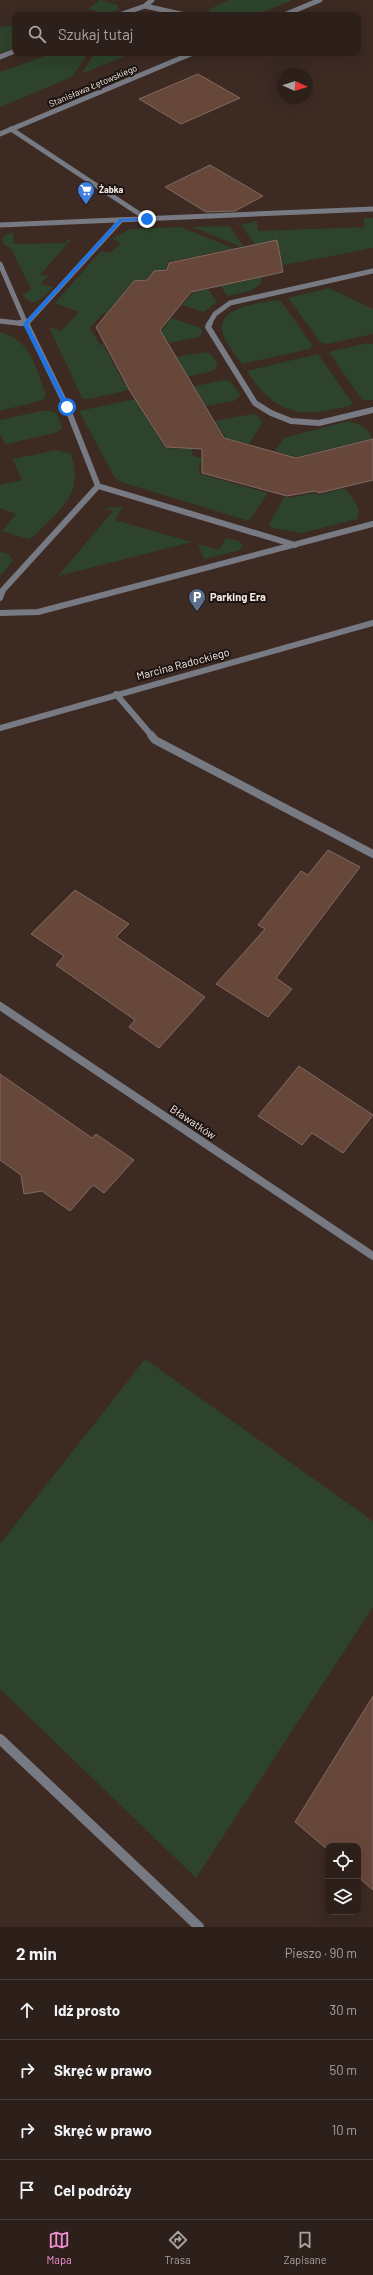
<!DOCTYPE html>
<html lang="pl">
<head>
<meta charset="utf-8">
<style>
	:root { --surface:#2d201a; --page:#352823; --text:#f1f3f6; --muted:#a7a3a2; --line:#483e39; --accent:#f391d6 }
	body { margin:0; font-family:Barlow,sans-serif; background:var(--page); color:var(--text) }
	.controls { position:absolute; right:12px; bottom:12px; display:grid; overflow:hidden; border-radius:8px; box-shadow:0 4px 16px #0002 }
	.controls button { width:36px; height:36px; display:grid; place-items:center; padding:0; border:0; border-bottom:1px solid var(--line); background:var(--surface); color:var(--text); font:20px sans-serif }
	.compass { position:absolute; left:277px; top:68px; width:36px; height:36px; border-radius:50%; background:var(--surface); box-shadow:0 4px 16px #0002; rotate:93deg }
	.stop { position:absolute; width:12px; height:12px; margin:-9px; border:3px solid #1a73e8; border-radius:50%; background:#fff }
	.stop.end { background:#1a73e8; border-color:#fff; box-shadow:0 1px 4px #0008 }
	.list { margin:0; padding:0; list-style:none }
	h2 { display:flex; justify-content:space-between; align-items:center; height:52px; margin:0; padding:0 16px; font-size:17px }
	h2 small { font-size:13px; font-weight:400; color:var(--muted) }
	.list li { display:grid; grid-template-columns:26px 1fr auto; gap:12px; align-items:center; box-sizing:border-box; height:60px; padding:0 16px; border-top:1px solid var(--line) }
	.list b { display:block; font-size:15px; white-space:nowrap }
	.list em { font-size:13px; font-style:normal; color:var(--muted) }
	.icon { flex:none; width:22px; height:22px; fill:none; stroke:currentColor; stroke-width:2; stroke-linecap:round; stroke-linejoin:round }
	.map { position:relative; flex:none; width:373px; height:1927px; overflow:hidden }
	.search { position:absolute; background:var(--surface); box-shadow:0 4px 16px #0002; left:12px; right:12px; top:12px; height:44px; display:flex; align-items:center; gap:10px; box-sizing:border-box; padding:0 14px; border-radius:8px; color:var(--muted); font-size:15px }
	.sheet { height:292px; background:var(--surface) }
	nav { display:flex; justify-content:space-around; align-items:center; box-sizing:border-box; height:56px; border-top:1px solid var(--line); background:var(--surface); font-size:11px; color:var(--muted) }
	nav a { display:grid; justify-items:center; gap:2px }
	nav .on { color:var(--accent) }
	.map>svg:first-child { display:block }
</style>
</head>
<body>
<div class="map">
<svg width="373" height="1927" viewBox="0 0 373 1927">
	<rect width="100%" height="100%" fill="#3c2a23"/>
	<path fill="#2d432b" d="M 100,0 L 117,5 L 119,9 L 108,14 L 88,9 Z
		M 229,0 L 293,0 L 256,15 L 210,15 L 208,13 L 210,9 Z
		M 15,25 L 15,48 L 0,53 L 0,27 Z
		M 53,53 L 88,53 L 72,77 L 0,107 L 0,72 Z
		M 95,53 L 132,53 L 81,74 Z
		M 363,218 L 373,218 L 373,248 L 279,266 L 268,263 L 241,225 L 257,221 L 258,231 L 365,227 Z
		M 230,226 L 244,248 L 192,227 Z
		M 181,227 L 245,253 L 262,278 L 261,284 L 250,291 L 227,296 L 221,286 L 255,279 L 255,271 L 243,253 L 230,249 L 168,262 L 166,269 L 153,271 L 146,279 L 133,281 L 106,314 L 103,313 L 90,328 L 100,345 L 103,344 L 125,385 C 144,388 168,379 184,370 L 177,357 L 205,352 L 211,354 L 218,365 L 215,369 L 209,372 L 89,399 L 82,398 L 49,327 L 61,331 L 79,312 L 55,303 L 101,251 L 110,253 L 121,243 L 112,239 L 130,229 Z
		M 13,232 L 14,244 L 66,243 L 67,240 L 71,240 L 39,276 L 49,275 L 40,284 L 53,287 C 44,296 33,311 23,295 L 31,289 L 10,247 L 4,245 L 2,239 L 5,235 Z
		M 329,288 L 373,309 L 373,334 L 327,344 L 321,343 L 288,298 Z
		M 208,289 L 217,302 L 204,312 L 182,305 L 193,293 Z
		M 277,300 L 281,301 L 312,345 L 310,349 L 242,364 C 236,355 226,344 223,334 C 214,307 260,303 277,300 Z
		M 171,318 L 201,328 L 202,333 L 198,337 L 169,343 L 161,332 Z
		M 0,332 C 33,342 34,365 46,395 L 43,400 L 0,411 Z
		M 368,343 L 373,344 L 373,400 L 362,400 L 329,352 Z
		M 318,354 L 353,404 C 346,408 337,408 329,410 C 291,419 266,402 247,371 Z
		M 224,380 L 230,381 L 240,395 L 234,401 L 206,406 L 198,393 C 180,391 153,395 139,406 L 165,448 L 183,449 L 191,447 L 193,456 L 204,459 L 199,465 L 200,474 L 268,493 L 249,521 L 124,483 L 115,478 L 79,411 Z
		M 41,411 L 52,411 L 57,414 L 62,428 L 56,433 L 5,444 L 0,434 L 0,420 Z
		M 252,414 L 258,416 L 262,423 L 249,444 L 226,438 L 215,421 Z
		M 344,422 C 359,422 373,428 373,445 L 362,441 L 296,457 L 275,451 L 284,438 Z
		M 56,450 L 71,454 C 85,495 60,509 34,536 L 28,539 L 2,531 L 16,514 L 0,508 L 0,485 L 22,480 L 13,459 Z
		M 345,488 C 351,498 363,508 357,519 L 302,533 L 272,528 L 269,524 L 284,497 L 289,498 L 314,493 L 319,495 Z
		M 123,507 L 115,520 L 192,542 L 58,576 L 113,511 L 103,508 Z
		M 226,538 L 239,541 L 243,547 L 238,551 L 204,559 L 198,544 L 219,550 Z
		M 0,552 L 9,554 L 13,561 L 0,576 Z
		M 145,1359 L 373,1521 L 373,1607 L 196,1878 L 0,1689 L 0,1544 Z"/>
	<path fill="#68473b" stroke="#806a62" d="M 198,74 L 240,98 L 181,124 L 139,99 Z
		M 210,165 L 263,196 L 235,211 L 206,212 L 165,187 Z
		M 277,240 L 283,272 L 191,292 L 160,330 L 224,438 L 296,458 L 373,439 L 373,480 L 319,493 L 315,491 L 287,496 L 202,473 L 202,449 L 166,447 L 130,391 L 96,327 L 134,281 L 147,280 L 154,271 L 167,270 L 169,263 Z
		M 328,850 L 360,867 L 276,978 L 292,989 L 268,1017 L 216,984 L 265,929 L 258,925 L 301,871 L 308,875 Z
		M 75,890 L 129,924 L 116,937 L 205,997 L 159,1048 L 129,1027 L 135,1020 L 56,965 L 64,956 L 31,934 Z
		M 299,1066 L 373,1115 L 343,1153 L 312,1133 L 302,1145 L 258,1116 Z
		M 0,1074 L 92,1138 L 96,1134 L 134,1160 L 104,1193 L 93,1185 L 70,1211 L 42,1191 L 24,1194 L 21,1175 L 0,1160 Z
		M 373,1696 L 373,1890 L 358,1877 L 358,1846 L 328,1846 L 328,1850 L 295,1822 Z"/>
	<g fill="none" stroke-linecap="round" stroke-linejoin="round">
		<path stroke="#777a83" stroke-width="5" d="M 152,0 L 145,6 L 185,15
			M 119,15 L 145,6
			M 0,57 L 15,51
			M 11,129 L 147,219
			M 0,225 L 373,209
			M 0,264 L 26,324
			M 0,321 L 26,324 L 121,220
			M 209,324 L 215,314 L 230,303 L 373,271"/>
		<path stroke="#777a83" stroke-width="6" d="M 20,323 L 27,323
			M 26,323 L 67,407 L 98,486 L 295,545
			M 210,323 L 208,327 L 255,403 L 271,413 L 291,421 L 319,423 L 373,410
			M 0,598 L 3,590 L 98,486
			M 0,613 L 38,612 L 373,524"/>
		<path stroke="#777a83" stroke-width="10" d="M 0,1739 L 199,1927"/>
		<path stroke="#777a83" stroke-width="5" d="M 284,15 L 320,0
			M 0,134 L 193,53"/>
		<path stroke="#777a83" stroke-width="6" d="M 116,694 L 152,736"/>
		<path stroke="#777a83" stroke-width="8" d="M 151,735 L 155,740 L 373,854
			M 0,1006 L 373,1256"/>
		<path stroke="#777a83" stroke-width="6" d="M 0,728 L 373,623"/>
	</g>
	<path fill="#1a73e8" d="M 147,218 L 148,220 L 122,221 L 28,324 L 69,407 L 65,408 L 23,324 L 119,219 Z"/>
	<defs>
		<g id="supermarket-pin" transform="scale(0.9)"><path d="M0 17L-7.5 6A9.5 9.5 0 1 1 7.5 6Z" fill="#3f7fe0" stroke="#1d1511"/><path d="M-6-5.5h2.5l.6 2H6L4.5 2H-2.5L-4.4-4H-6ZM-1.5 3.2a1.3 1.3 0 1 0 .1 0ZM3 3.2a1.3 1.3 0 1 0 .1 0Z" fill="#fff"/></g>
		<g id="parking-pin" transform="scale(0.9)"><path d="M0 17L-7.5 6A9.5 9.5 0 1 1 7.5 6Z" fill="#5c6f8a" stroke="#1d1511"/><path d="M-3.5-5.5H1a3.5 3.5 0 0 1 0 7H-1V5.5H-3.5ZM-1-3.4V-.6H.8a1.4 1.4 0 0 0 0-2.8Z" fill="#fff"/></g>
	</defs>
	<g fill-rule="evenodd">
		<use href="#supermarket-pin" x="86" y="190"/>
		<use href="#parking-pin" x="197" y="597"/>
	</g>
	<g text-anchor="middle" stroke-width="4" stroke-linejoin="round" paint-order="stroke">
		<g font-size="9" fill="#f5e8e4" stroke="#1d1511">
			<text transform="translate(93 86) rotate(-23)" y="3">Stanisława Łętowskiego</text>
		</g>
		<g font-size="9" font-weight="bold" fill="#f5e8e4" stroke="#1d1511" text-anchor="start">
			<text x="99" y="193">Żabka</text>
		</g>
		<g font-size="11" font-weight="bold" fill="#f5e8e4" stroke="#1d1511" text-anchor="start">
			<text x="210" y="601">Parking Era</text>
		</g>
		<g font-size="11" fill="#f5e8e4" stroke="#1d1511">
			<text transform="translate(183 664) rotate(-15)" y="4">Marcina Radockiego</text>
			<text transform="translate(193 1122) rotate(34)" y="4">Bławatków</text>
		</g>
	</g>
</svg>
<div class="controls">
<button><svg class="icon" aria-label="locate" viewBox="0 0 24 24"><circle cx="12" cy="12" r="6"/><path d="M12 2v4M12 18v4M2 12h4M18 12h4"/></svg></button>
<button><svg class="icon" aria-label="layers" viewBox="0 0 24 24"><path d="M12 4l9 5-9 5-9-5zM3 14l9 5 9-5"/></svg></button>
</div>
<svg class="compass" viewBox="-18 -18 36 36"><path d="M0-13l5 13h-10z" fill="#e53935"/><path d="M0 13l5-13h-10z" fill="#a7a3a2"/></svg>
<div class="stop" style="left:67px;top:407px"></div>
<div class="stop end" style="left:147px;top:219px"></div>
<div class="search"><svg class="icon" aria-label="search" viewBox="0 0 24 24"><circle cx="10" cy="10" r="6"/><path d="M15 15l6 6"/></svg>Szukaj tutaj</div>
</div>
<section class="sheet">
<h2>2 min<small>Pieszo · 90 m</small></h2>
<ul class="list">
<li><svg class="icon" aria-label="ahead" viewBox="0 0 24 24"><path d="M12 20V5M6 11l6-6 6 6"/></svg><div><b>Idź prosto</b></div><em>30 m</em></li>
<li><svg class="icon" aria-label="right" viewBox="0 0 24 24"><path d="M7 20v-9h11M14 6l5 5-5 5"/></svg><div><b>Skręć w prawo</b></div><em>50 m</em></li>
<li><svg class="icon" aria-label="right" viewBox="0 0 24 24"><path d="M7 20v-9h11M14 6l5 5-5 5"/></svg><div><b>Skręć w prawo</b></div><em>10 m</em></li>
<li><svg class="icon" aria-label="arrive" viewBox="0 0 24 24"><path d="M6 21V4h12l-3 4 3 4H6"/></svg><div><b>Cel podróży</b></div></li>
</ul>
</section>
<nav>
<a class="on"><svg class="icon" aria-label="map" viewBox="0 0 24 24"><path d="M3 6l6-2 6 2 6-2v14l-6 2-6-2-6 2zM9 4v14M15 6v14"/></svg>Mapa</a>
<a><svg class="icon" aria-label="directions" viewBox="0 0 24 24"><path d="M12 3l9 9-9 9-9-9zM9 14v-3h6M13 9l2 2-2 2"/></svg>Trasa</a>
<a><svg class="icon" aria-label="saved" viewBox="0 0 24 24"><path d="M7 4h10v16l-5-4-5 4z"/></svg>Zapisane</a>
</nav>
</body>
</html>
